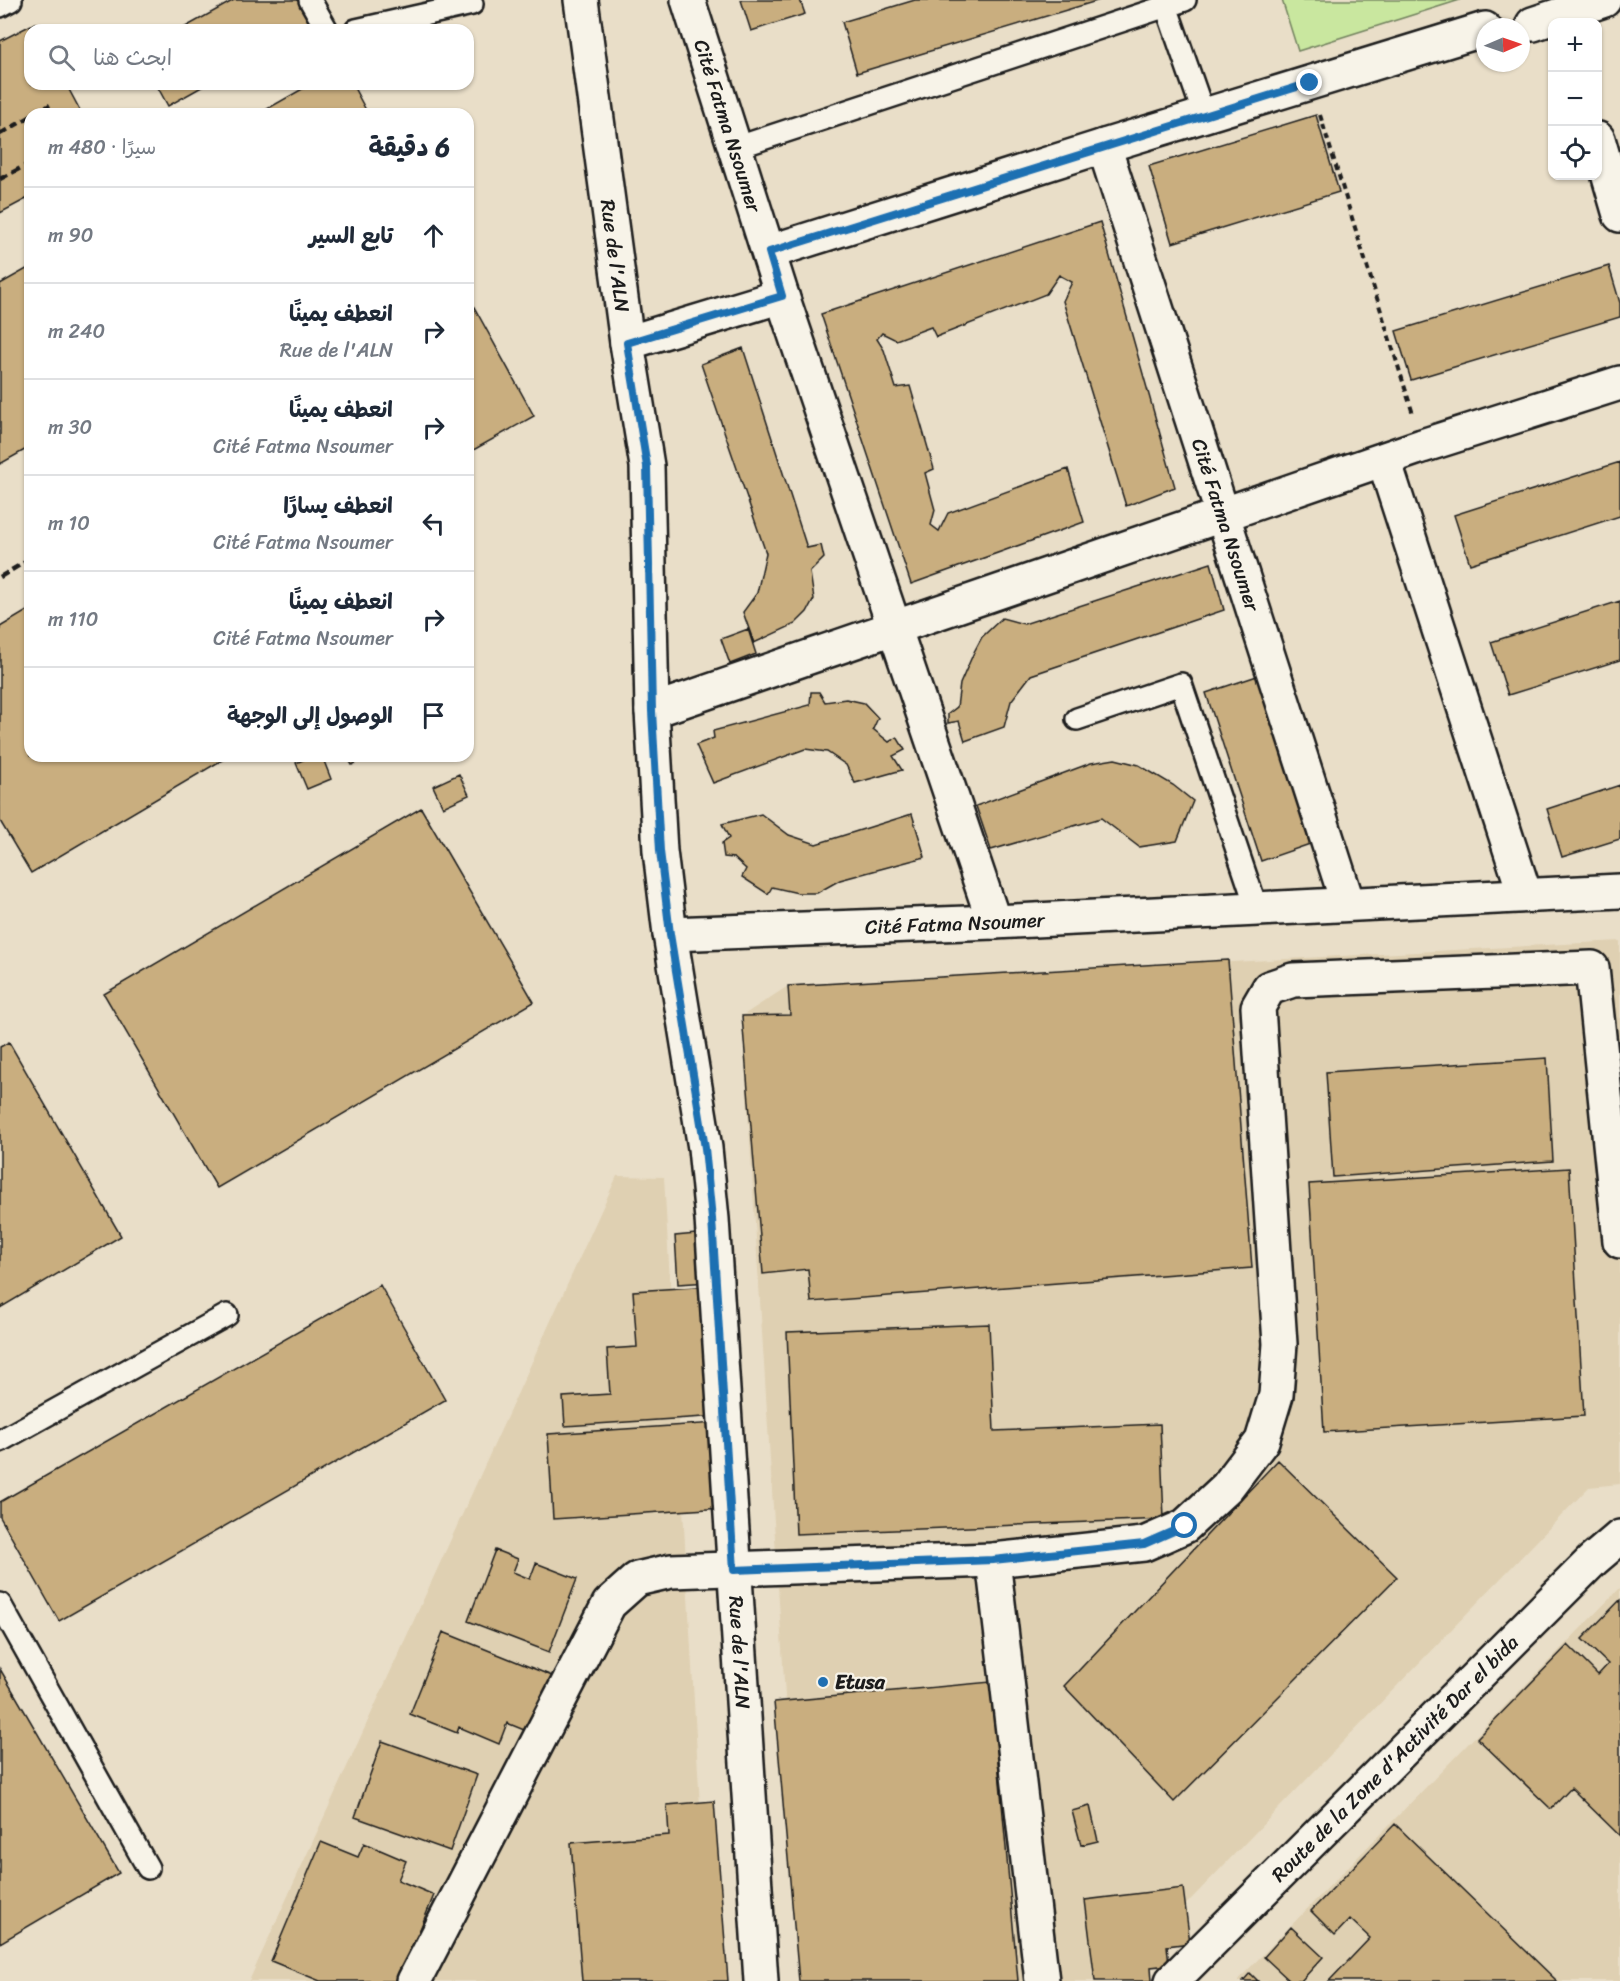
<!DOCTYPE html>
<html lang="ar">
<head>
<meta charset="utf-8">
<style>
	:root { --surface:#fff; --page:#f6f6f7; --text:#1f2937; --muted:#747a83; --line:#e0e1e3 }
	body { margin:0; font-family:Sriracha,"Playpen Sans Arabic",sans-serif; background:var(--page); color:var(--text); direction:rtl }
	.controls { position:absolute; right:18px; top:18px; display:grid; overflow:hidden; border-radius:12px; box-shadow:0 2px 4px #0004 }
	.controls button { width:54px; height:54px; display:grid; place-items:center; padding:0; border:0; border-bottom:2px solid var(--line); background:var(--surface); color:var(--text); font:30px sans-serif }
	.compass { position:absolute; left:1476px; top:18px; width:54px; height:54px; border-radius:50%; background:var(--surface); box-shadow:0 2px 4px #0004; rotate:88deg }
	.stop { position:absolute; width:18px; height:18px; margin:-14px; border:4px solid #1f6fb2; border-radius:50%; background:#fff }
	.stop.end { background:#1f6fb2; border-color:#fff; box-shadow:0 2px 6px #0008 }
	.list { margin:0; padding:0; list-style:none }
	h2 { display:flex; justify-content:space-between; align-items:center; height:78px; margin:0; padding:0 24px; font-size:26px }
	h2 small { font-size:20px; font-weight:400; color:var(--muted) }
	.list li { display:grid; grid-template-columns:39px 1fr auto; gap:18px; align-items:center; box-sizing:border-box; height:96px; padding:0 24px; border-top:2px solid var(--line) }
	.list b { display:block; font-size:22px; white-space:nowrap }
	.list p { margin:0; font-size:20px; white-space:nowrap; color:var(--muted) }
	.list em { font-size:20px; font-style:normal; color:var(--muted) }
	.icon { flex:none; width:33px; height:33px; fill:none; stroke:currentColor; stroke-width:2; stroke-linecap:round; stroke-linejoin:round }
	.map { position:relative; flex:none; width:1620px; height:1981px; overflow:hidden; direction:ltr }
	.search { position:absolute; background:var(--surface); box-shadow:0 2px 4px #0004; left:24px; top:24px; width:450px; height:66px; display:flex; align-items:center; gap:15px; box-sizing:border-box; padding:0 21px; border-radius:18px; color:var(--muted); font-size:22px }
	.panel { position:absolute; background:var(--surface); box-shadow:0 2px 4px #0004; left:24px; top:108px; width:450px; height:654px; border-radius:18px; direction:rtl }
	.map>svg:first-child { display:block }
</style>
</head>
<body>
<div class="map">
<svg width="1620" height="1981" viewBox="0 0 1620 1981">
	<rect width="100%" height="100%" fill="#e9dec8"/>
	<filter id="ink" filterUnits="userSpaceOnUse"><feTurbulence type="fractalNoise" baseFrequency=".0167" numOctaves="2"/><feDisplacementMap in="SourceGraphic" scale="12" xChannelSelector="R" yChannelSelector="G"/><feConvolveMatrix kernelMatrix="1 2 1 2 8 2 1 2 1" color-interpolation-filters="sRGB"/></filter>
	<g filter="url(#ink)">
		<path fill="#dfd0b2" d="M 1620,941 L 1620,1484 L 1589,1487 L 1112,1981 L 803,1981 L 742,1016 L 788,986 Z
			M 617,1176 L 664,1177 L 710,1981 L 249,1981 Z
			M 1620,1588 L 1620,1981 L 1237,1981 Z"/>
		<path fill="#c9e79f" stroke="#72825e" stroke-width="1.5" d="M 1282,0 L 1460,0 L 1298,51 Z"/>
		<path fill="#c9ae7f" stroke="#1c1c1c" stroke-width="1.5" d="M 234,0 L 298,0 L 312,26 L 305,30 L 180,30 Z
			M 741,0 L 800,0 L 805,14 L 751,31 Z
			M 915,0 L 1100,0 L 857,73 L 842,22 Z
			M 35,23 L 39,30 L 30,30 L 30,84 L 66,84 L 82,114 L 30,114 L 30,197 L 0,213 L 0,41 Z
			M 156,84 L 207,84 L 168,106 Z
			M 311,84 L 352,84 L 368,114 L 269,114 L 267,109 Z
			M 1316,115 L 1339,192 L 1172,243 L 1149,166 Z
			M 1100,222 L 1175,487 L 1126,506 L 1063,301 L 1072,282 L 1059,275 L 1046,294 L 936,337 L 931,327 L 896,340 L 882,333 L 877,339 L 884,350 L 896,388 L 910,386 L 934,469 L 925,473 L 935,510 L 931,525 L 939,531 L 948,513 L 1068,469 L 1084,522 L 911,584 L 821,314 Z
			M 1609,266 L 1620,303 L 1620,317 L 1411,380 L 1396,331 Z
			M 30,267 L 30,447 L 0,464 L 0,284 Z
			M 468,296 L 534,416 L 468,453 Z
			M 743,348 L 807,548 L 821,545 L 824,558 L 810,572 L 814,599 L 807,612 L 795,624 L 754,643 L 743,612 L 757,593 L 766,553 L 701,364 Z
			M 1620,462 L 1620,516 L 1470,564 L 1454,515 Z
			M 1211,563 L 1224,610 L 1031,675 L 1011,701 L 1004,727 L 965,741 L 959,721 L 948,723 L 948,714 L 957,707 L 960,684 L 974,652 L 982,637 L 1002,618 L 1024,624 Z
			M 1620,601 L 1620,660 L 1508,695 L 1491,642 Z
			M 30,609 L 30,756 L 229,756 L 31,873 L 0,821 L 0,627 Z
			M 748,629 L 756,654 L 730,664 L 721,639 Z
			M 1257,676 L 1310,844 L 1261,861 L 1206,693 Z
			M 811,692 L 819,692 L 825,702 L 846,699 L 864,703 L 878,718 L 873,729 L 889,742 L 897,737 L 905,750 L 893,756 L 902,770 L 855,783 L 846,765 L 827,752 L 805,749 L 713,783 L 696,745 L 714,738 L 713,731 L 810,705 Z
			M 312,756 L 322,756 L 331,779 L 307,789 L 296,763 Z
			M 347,756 L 369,756 L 352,765 Z
			M 1115,759 L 1139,765 L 1173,785 L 1193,801 L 1177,841 L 1139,847 L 1101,818 L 991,850 L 976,806 L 1091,763 Z
			M 459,774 L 469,795 L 443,807 L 433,786 Z
			M 1620,785 L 1620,839 L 1562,857 L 1547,809 Z
			M 421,808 L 534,1002 L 217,1188 L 104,994 Z
			M 761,814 L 789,835 L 816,844 L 912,814 L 925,857 L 840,880 L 817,893 L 798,893 L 772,887 L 768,894 L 742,877 L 746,869 L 734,858 L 724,857 L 722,843 L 729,838 L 722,824 Z
			M 1228,960 L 1252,1268 L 811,1302 L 808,1269 L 763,1274 L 742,1016 L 790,1015 L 788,986 Z
			M 9,1042 L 121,1236 L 0,1308 L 0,1047 Z
			M 1547,1058 L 1553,1161 L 1333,1177 L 1326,1072 Z
			M 1569,1168 L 1584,1416 L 1324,1432 L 1309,1184 Z
			M 707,1233 L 709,1282 L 678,1284 L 675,1236 Z
			M 380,1285 L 445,1400 L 59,1621 L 0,1517 L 0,1502 Z
			M 712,1286 L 720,1416 L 565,1426 L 563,1397 L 610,1394 L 607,1349 L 637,1347 L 633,1291 Z
			M 989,1324 L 994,1431 L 1160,1424 L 1164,1519 L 796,1534 L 787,1332 Z
			M 717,1423 L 723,1508 L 553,1519 L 548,1434 Z
			M 1278,1460 L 1397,1577 L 1174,1802 L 1064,1686 Z
			M 495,1550 L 518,1559 L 513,1572 L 530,1579 L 536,1563 L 577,1579 L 549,1652 L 468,1621 Z
			M 1620,1600 L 1620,1836 L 1571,1788 L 1551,1809 L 1477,1738 L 1568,1645 L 1598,1675 L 1608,1664 L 1582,1639 Z
			M 443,1632 L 557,1678 L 534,1734 L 507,1723 L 499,1744 L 459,1727 L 457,1733 L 410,1714 Z
			M 0,1669 L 119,1873 L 0,1943 Z
			M 991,1682 L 1018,1981 L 799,1981 L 774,1702 Z
			M 382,1741 L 477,1775 L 450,1851 L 355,1817 Z
			M 714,1801 L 728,1981 L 582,1981 L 571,1843 L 669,1835 L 667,1805 Z
			M 1090,1806 L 1098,1841 L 1081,1845 L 1072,1811 Z
			M 1395,1824 L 1557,1981 L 1329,1981 L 1370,1938 L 1350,1919 L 1335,1935 L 1311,1911 Z
			M 321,1842 L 358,1857 L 364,1843 L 406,1861 L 398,1880 L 434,1895 L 399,1981 L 320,1981 L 271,1961 Z
			M 1183,1888 L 1190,1943 L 1167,1946 L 1169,1965 L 1151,1967 L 1152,1981 L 1095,1981 L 1085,1900 Z
			M 1291,1927 L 1323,1957 L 1301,1981 L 1290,1981 L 1264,1957 Z
			M 1250,1973 L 1258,1981 L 1243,1981 Z"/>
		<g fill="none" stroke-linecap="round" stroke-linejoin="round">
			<g stroke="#1c1c1c" stroke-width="26">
				<path id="service" d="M 310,0 L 327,30
					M 0,6 L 11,0
					M 1166,6 L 1204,115
					M 356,30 L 472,4
					M 735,148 L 1185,0
					M 1077,719 L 1181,684 L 1257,909
					M 0,1441 L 227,1315
					M 0,1604 L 148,1868"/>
			</g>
			<g stroke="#1c1c1c" stroke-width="38">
				<g id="minor">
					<path id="s1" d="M 688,0 L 782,296 L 994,922"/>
					<path d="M 1533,24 L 1604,0"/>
					<path d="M 1598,139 L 1620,215"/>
					<path id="s2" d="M 1104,146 L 1348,904"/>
					<path d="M 769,252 L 1104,146 L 1485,29"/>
					<path d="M 627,343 L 782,296"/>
					<path d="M 1384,460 L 1525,895"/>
					<path d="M 652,711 L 1422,446 L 1620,383"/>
					<path id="s3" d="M 670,934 L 994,922 L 1620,891"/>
					<path d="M 993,1560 L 1042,1981"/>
					<path d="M 414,1981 L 609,1604 L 637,1579 L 671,1571 L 993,1560 L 1144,1544 L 1185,1526 L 1227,1487 L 1262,1441 L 1276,1395 L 1280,1344 L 1258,1007 L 1269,988 L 1293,980 L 1592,968 L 1620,1241"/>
				</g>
			</g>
			<g stroke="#1c1c1c" stroke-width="38">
				<g id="tertiary">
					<path id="s4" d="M 581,0 L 627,343 L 647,466 L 652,711 L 660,851 L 670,934 L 705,1148 L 712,1219 L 761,1981"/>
					<path id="s5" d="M 1172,1981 L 1593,1560 L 1620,1537"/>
				</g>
			</g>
			<path stroke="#1c1c1c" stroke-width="4" stroke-dasharray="6 4.5" stroke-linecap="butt" d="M 1320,115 L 1413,414"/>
			<use href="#service" stroke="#f7f3e8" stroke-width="21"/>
			<use href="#minor" stroke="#f7f3e8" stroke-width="33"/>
			<use href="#tertiary" stroke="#f7f3e8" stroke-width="33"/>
			<path stroke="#1c1c1c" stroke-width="4.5" stroke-dasharray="9 4.5" stroke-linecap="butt" d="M 34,114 L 50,105
				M 0,134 L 30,117
				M 0,179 L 30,163
				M 0,577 L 30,559"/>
		</g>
	</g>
	<g fill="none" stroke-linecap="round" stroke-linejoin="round" filter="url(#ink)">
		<path stroke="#1f6fb2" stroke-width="8" d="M 1185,1526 L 1144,1544 L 993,1560 L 734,1570 L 712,1219 L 705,1148 L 670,934 L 660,851 L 652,711 L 647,466 L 627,343 L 782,296 L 769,252 L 1310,83"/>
	</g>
	<circle fill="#1f6fb2" stroke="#f7f3e8" stroke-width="2" cx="823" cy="1682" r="6"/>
	<g text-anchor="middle" stroke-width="4.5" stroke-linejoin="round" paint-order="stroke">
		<g font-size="20" fill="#1c1c1c" stroke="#f7f3e8">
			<text dy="7" stroke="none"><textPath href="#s1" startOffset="132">Cité Fatma Nsoumer</textPath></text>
			<text dy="7" stroke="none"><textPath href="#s4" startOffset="258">Rue de l'ALN</textPath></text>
			<text dy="7" stroke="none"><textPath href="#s2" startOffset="398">Cité Fatma Nsoumer</textPath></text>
			<text dy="7" stroke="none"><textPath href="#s3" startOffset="285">Cité Fatma Nsoumer</textPath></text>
			<text dy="7" stroke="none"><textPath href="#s4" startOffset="1662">Rue de l'ALN</textPath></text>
			<text dy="7" stroke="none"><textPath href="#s5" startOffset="315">Route de la Zone d'Activité Dar el bida</textPath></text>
		</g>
		<g font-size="20" font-weight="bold" fill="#1c1c1c" stroke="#f7f3e8" text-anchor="start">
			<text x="835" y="1689">Etusa</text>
		</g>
	</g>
</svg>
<div class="controls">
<button>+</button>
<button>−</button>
<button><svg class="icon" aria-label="locate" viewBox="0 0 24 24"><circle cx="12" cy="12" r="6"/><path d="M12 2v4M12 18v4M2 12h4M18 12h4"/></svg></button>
</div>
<svg class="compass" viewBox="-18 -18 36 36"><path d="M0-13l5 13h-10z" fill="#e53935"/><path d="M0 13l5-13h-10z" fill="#747a83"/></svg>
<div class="stop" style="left:1185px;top:1526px"></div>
<div class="stop end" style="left:1310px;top:83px"></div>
<div class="search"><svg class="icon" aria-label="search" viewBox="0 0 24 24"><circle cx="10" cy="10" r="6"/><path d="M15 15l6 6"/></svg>ابحث هنا</div>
<section class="panel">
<h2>6 دقيقة<small>سيرًا · 480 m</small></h2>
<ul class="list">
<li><svg class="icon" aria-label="ahead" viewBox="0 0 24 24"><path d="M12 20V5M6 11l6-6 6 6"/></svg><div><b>تابع السير</b></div><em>90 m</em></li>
<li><svg class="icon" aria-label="right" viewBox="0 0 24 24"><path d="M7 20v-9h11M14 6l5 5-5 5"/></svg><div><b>انعطف يمينًا</b><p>Rue de l'ALN</p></div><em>240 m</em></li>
<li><svg class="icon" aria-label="right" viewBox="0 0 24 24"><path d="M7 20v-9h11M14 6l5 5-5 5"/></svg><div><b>انعطف يمينًا</b><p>Cité Fatma Nsoumer</p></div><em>30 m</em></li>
<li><svg class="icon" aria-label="left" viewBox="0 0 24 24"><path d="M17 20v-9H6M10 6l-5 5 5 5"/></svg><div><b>انعطف يسارًا</b><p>Cité Fatma Nsoumer</p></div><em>10 m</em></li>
<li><svg class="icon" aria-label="right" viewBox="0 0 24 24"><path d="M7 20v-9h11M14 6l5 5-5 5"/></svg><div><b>انعطف يمينًا</b><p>Cité Fatma Nsoumer</p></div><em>110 m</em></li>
<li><svg class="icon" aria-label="arrive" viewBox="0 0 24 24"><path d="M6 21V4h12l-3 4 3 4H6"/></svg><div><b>الوصول إلى الوجهة</b></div></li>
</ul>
</section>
</div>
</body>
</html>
